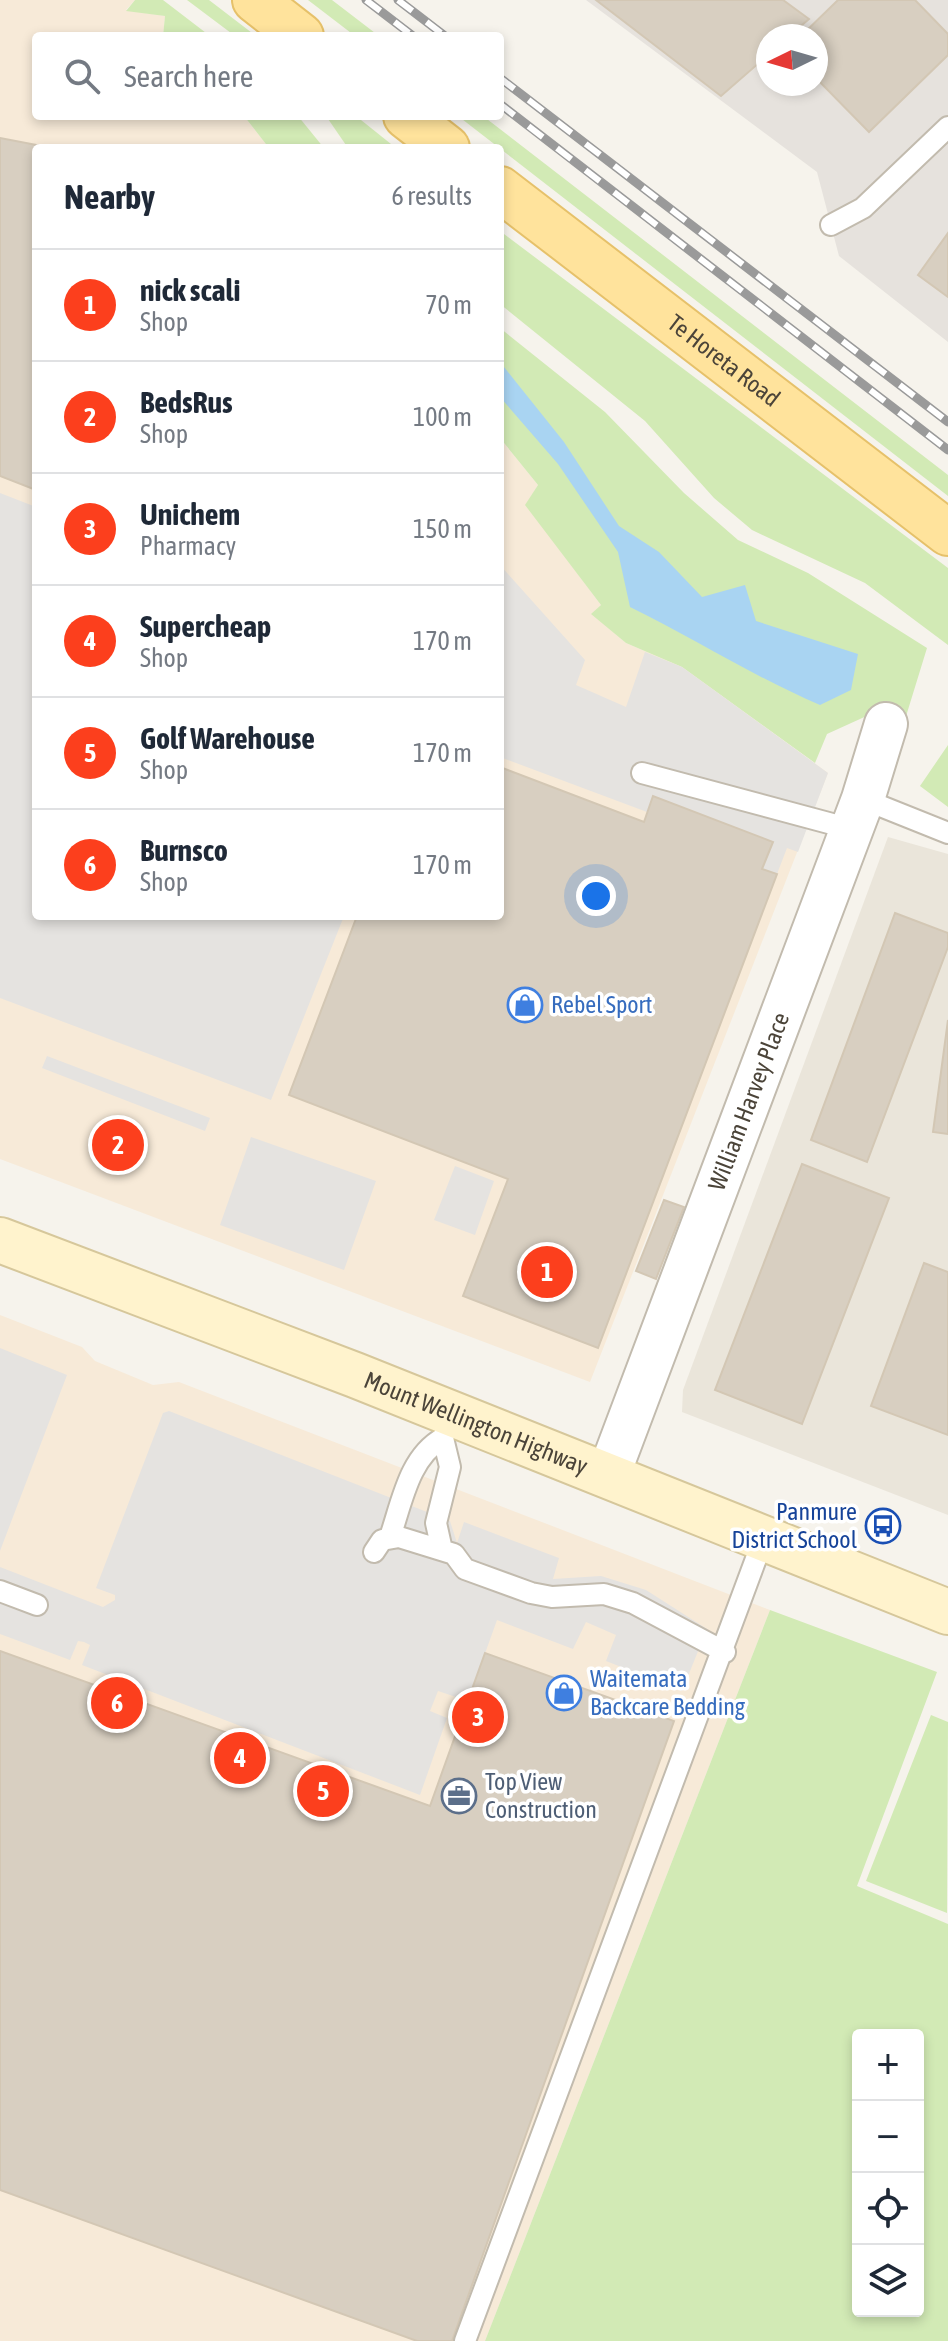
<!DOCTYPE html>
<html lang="en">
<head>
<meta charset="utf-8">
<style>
	:root { --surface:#fff; --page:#f2f2f3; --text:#1f2937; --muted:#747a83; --line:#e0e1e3; --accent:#fc3f1d }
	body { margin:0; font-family:"Asap Condensed",sans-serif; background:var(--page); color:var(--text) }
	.controls { position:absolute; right:24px; bottom:24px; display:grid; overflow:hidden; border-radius:8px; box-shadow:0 4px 12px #0003 }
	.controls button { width:72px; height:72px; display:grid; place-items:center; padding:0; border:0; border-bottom:2px solid var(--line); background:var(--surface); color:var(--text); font:40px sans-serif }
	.compass { position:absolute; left:756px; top:24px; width:72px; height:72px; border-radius:50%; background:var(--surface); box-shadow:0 4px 12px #0003; rotate:265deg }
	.you { position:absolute; left:596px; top:896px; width:28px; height:28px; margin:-20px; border:6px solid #fff; border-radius:50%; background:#1a73e8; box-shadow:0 0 0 12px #1a73e833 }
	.badge { display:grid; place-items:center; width:52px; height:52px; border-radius:50%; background:var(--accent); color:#fff; font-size:26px; font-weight:700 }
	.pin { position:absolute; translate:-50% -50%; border:4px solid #fff; box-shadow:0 2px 8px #0006 }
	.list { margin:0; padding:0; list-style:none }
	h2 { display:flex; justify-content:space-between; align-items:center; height:104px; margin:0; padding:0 32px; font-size:34px }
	h2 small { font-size:26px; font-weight:400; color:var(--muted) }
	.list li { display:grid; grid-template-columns:52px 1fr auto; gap:24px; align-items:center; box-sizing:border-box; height:112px; padding:0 32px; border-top:2px solid var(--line) }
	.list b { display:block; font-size:30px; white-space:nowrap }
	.list p { margin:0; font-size:26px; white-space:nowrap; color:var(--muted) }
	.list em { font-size:26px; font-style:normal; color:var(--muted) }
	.icon { flex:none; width:44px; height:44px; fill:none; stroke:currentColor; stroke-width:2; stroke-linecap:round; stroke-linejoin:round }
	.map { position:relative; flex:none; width:948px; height:2341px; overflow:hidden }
	.search { position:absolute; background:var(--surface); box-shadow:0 4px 12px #0003; left:32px; top:32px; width:472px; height:88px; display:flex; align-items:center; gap:20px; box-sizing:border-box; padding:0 28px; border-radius:8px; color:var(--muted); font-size:30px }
	.panel { position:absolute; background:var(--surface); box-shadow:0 4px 12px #0003; left:32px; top:144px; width:472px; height:776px; border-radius:8px }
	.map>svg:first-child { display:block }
</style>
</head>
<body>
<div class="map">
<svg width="948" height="2341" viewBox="0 0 948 2341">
	<rect width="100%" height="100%" fill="#f6f3ec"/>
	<path fill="#eae5da" d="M 888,837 L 948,854 L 948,1515 L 682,1412 L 683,1390 Z"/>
	<path fill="#f7ead8" d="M 0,0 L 135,0 L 126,10 L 165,16 L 163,36 L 36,36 L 36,116 L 244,116 L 269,148 L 36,148 L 36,916 L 500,916 L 500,438 L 538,485 L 526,505 L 601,605 L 592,614 L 626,643 L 682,667 L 828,773 L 590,1382 L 0,1159 Z
		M 0,1315 L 82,1347 L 95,1361 L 153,1385 L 179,1382 L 770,1610 L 485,2341 L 0,2341 Z"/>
	<path fill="#e6e2dd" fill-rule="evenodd" d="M 586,0 L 948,0 L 948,342 L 839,256 L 817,172 ZM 768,36 L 816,36 L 816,84 L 768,84 Z"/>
	<path fill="#d2eab5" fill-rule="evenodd" d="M 135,0 L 163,0 L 210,36 L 163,36 L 165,16 L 126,11 Z
		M 187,0 L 209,0 L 256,36 L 235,36 Z
		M 308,0 L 332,0 L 379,36 L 355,36 Z
		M 244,116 L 298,116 L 324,148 L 269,148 Z
		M 326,116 L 356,116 L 396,148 L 348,148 Z
		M 458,116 L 483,116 L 948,475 L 948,496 Z
		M 500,231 L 948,568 L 948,645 L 865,583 L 752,530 L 714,498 L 645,421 L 500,304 Z
		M 500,328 L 605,412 L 684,493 L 738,540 L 808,573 L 927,648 L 903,726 L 871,714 L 827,734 L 815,763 L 682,667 L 626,643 L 591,614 L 601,605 L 525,505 L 538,485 L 500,438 Z
		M 948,745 L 948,807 L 920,786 Z
		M 770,1610 L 937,1672 L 857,1886 L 948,1924 L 948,2341 L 485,2341 ZM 858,2035 L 918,2035 L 918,2311 L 858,2311 Z
		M 931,1715 L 948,1722 L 947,1913 L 866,1881 Z"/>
	<path fill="#e5e3e0" d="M 0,493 L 36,507 L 36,916 L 344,916 L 271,1100 L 0,998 Z
		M 500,565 L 585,660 L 576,685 L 626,707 L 645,652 L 682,667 L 828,773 L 798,852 L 787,848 L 777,874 L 762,869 L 773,843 L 653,797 L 647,812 L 500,757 Z
		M 47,1056 L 210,1118 L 205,1131 L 42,1068 Z
		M 251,1137 L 376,1181 L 344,1270 L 220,1225 Z
		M 455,1166 L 494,1181 L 475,1235 L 434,1220 Z
		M 0,1348 L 67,1375 L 0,1551 Z
		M 169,1411 L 450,1521 L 457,1543 L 464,1522 L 559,1558 L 553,1579 L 601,1576 L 646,1590 L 707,1629 L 682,1691 L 606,1661 L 616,1635 L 586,1622 L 573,1649 L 497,1620 L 468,1701 L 438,1691 L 430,1711 L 447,1718 L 420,1795 L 82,1665 L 90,1645 L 84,1642 L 78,1641 L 70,1660 L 0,1634 L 0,1567 L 103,1607 L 115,1600 L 115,1595 L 96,1588 L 163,1413 Z"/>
	<path fill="#a9d4f2" d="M 500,362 L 564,442 L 619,526 L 659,552 L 702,597 L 745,585 L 756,621 L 858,654 L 851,690 L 820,705 C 754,677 694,638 630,607 L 618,552 L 558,464 L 500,397 Z"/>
	<path fill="#d8cfc1" stroke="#d3c7b4" stroke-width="2" d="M 596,0 L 783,0 L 809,19 L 789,36 L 768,36 L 768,55 L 721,96 Z
		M 838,0 L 915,0 L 948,34 L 948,55 L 869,132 L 816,78 L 816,36 L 801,36 Z
		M 0,138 L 52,148 L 36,148 L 36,490 L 0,476 Z
		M 948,233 L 948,297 L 918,275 Z
		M 500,767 L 644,822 L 653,796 L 773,842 L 762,869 L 777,874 L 598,1348 L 463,1296 L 508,1179 L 289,1095 L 357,916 L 500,916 Z
		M 895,913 L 948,933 L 948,947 L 867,1162 L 811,1140 Z
		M 948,1020 L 948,1134 L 933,1132 Z
		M 802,1164 L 889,1198 L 802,1424 L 715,1390 Z
		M 664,1200 L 684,1207 L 656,1279 L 636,1271 Z
		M 924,1263 L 948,1272 L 948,1435 L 871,1406 Z
		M 0,1651 L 430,1806 L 485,1653 L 674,1721 L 452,2341 L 417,2341 L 0,2190 Z"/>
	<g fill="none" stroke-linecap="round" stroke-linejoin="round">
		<g stroke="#c2bbae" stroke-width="24">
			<path id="service" d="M 831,225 L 863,208 L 948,127
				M 642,773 L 851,829
				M 863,799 L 948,833
				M 390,1537 C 402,1502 409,1457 443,1438
				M 442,1550 L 436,1523 L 450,1467 L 443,1438 L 451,1415
				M 374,1552 L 382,1540 L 399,1537 L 454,1554 L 465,1569 L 531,1593 L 552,1597 L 604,1594 L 633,1603 L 725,1652
				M 0,1591 L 37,1605
				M 465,2341 L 763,1540"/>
		</g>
		<g stroke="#c2bbae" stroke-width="46">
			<g id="minor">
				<path id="s1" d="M 608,1476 L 863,799 L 886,724"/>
			</g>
		</g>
		<g stroke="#d6c79b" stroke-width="48">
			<g id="secondary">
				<path id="s2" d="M 0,1240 L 355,1375 L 948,1612"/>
			</g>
		</g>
		<g stroke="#e6c16a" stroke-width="48">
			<g id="primary">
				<path d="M 255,0 L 301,36"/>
				<path d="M 406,116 L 447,148"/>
				<path id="s3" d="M 500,189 L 948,533"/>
			</g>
		</g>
		<use href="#service" stroke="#fff" stroke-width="20"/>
		<use href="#minor" stroke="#fff" stroke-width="42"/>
		<use href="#secondary" stroke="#fff3cd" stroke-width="44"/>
		<use href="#primary" stroke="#ffe39c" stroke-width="44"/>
		<g stroke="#9a9a9a" stroke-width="9">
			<path id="rail" d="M 366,0 L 413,36
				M 398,0 L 445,36
				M 500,78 L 948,422
				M 500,104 L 948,450"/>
		</g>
		<use href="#rail" stroke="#fff" stroke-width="6" stroke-dasharray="18" stroke-linecap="butt"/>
	</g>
	<defs>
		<g id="shop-ring" transform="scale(1.8)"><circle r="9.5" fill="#fff" stroke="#3f7fe0" stroke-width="1.5"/><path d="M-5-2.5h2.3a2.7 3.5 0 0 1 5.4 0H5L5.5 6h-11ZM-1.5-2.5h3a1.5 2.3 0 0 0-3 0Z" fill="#3f7fe0"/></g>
		<g id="bus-ring" transform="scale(1.8)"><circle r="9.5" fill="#fff" stroke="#1a4fb4" stroke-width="1.5"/><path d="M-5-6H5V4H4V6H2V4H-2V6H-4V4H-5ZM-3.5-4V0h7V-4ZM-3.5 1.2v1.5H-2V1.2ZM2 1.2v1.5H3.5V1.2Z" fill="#1a4fb4"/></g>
		<g id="office-ring" transform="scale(1.8)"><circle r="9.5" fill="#fff" stroke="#5c6f8a" stroke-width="1.5"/><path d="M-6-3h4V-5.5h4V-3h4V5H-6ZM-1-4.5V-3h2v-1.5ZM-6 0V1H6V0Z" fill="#5c6f8a"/></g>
	</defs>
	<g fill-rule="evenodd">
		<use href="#shop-ring" x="525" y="1005"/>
		<use href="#bus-ring" x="883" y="1526"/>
		<use href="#shop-ring" x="564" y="1693"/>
		<use href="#office-ring" x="459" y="1796"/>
	</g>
	<g text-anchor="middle" stroke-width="7" stroke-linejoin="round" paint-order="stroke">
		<g font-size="24" fill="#4b4439" stroke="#fff">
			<text dy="8" stroke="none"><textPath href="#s3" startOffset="282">Te Horeta Road</textPath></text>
			<text dy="8" stroke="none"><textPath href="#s1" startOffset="400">William Harvey Place</textPath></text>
			<text dy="8" stroke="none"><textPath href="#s2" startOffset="510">Mount Wellington Highway</textPath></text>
		</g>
		<g font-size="24" fill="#366cbe" stroke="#fff" text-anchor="start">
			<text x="551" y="1013">Rebel Sport</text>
			<text x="590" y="1687">Waitemata<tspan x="590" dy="28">Backcare Bedding</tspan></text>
		</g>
		<g font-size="24" fill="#164399" stroke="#fff" text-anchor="end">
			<text x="857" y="1520">Panmure<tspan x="857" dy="28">District School</tspan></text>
		</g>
		<g font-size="24" fill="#4e5e75" stroke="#fff" text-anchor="start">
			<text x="485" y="1790">Top View<tspan x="485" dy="28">Construction</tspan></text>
		</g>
	</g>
</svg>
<div class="controls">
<button>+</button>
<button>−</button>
<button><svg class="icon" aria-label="locate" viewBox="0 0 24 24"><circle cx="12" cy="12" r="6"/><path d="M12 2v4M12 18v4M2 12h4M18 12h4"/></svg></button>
<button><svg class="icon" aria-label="layers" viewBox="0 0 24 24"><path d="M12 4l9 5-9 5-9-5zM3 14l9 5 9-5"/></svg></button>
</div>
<svg class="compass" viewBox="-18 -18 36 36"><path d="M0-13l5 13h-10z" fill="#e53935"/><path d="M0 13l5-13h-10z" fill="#747a83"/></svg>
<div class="you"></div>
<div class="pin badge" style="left:547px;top:1272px">1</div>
<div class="pin badge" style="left:118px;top:1145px">2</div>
<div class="pin badge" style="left:478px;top:1717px">3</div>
<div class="pin badge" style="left:240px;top:1758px">4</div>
<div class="pin badge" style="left:323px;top:1791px">5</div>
<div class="pin badge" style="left:117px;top:1703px">6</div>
<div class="search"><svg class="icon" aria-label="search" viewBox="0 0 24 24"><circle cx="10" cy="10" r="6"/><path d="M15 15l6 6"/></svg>Search here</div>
<section class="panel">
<h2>Nearby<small>6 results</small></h2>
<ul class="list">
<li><span class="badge">1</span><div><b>nick scali</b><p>Shop</p></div><em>70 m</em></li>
<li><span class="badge">2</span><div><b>BedsRus</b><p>Shop</p></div><em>100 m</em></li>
<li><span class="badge">3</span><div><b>Unichem</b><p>Pharmacy</p></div><em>150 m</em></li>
<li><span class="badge">4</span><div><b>Supercheap</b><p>Shop</p></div><em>170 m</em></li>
<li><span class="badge">5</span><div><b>Golf Warehouse</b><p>Shop</p></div><em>170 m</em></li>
<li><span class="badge">6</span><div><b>Burnsco</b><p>Shop</p></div><em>170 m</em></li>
</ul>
</section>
</div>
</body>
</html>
